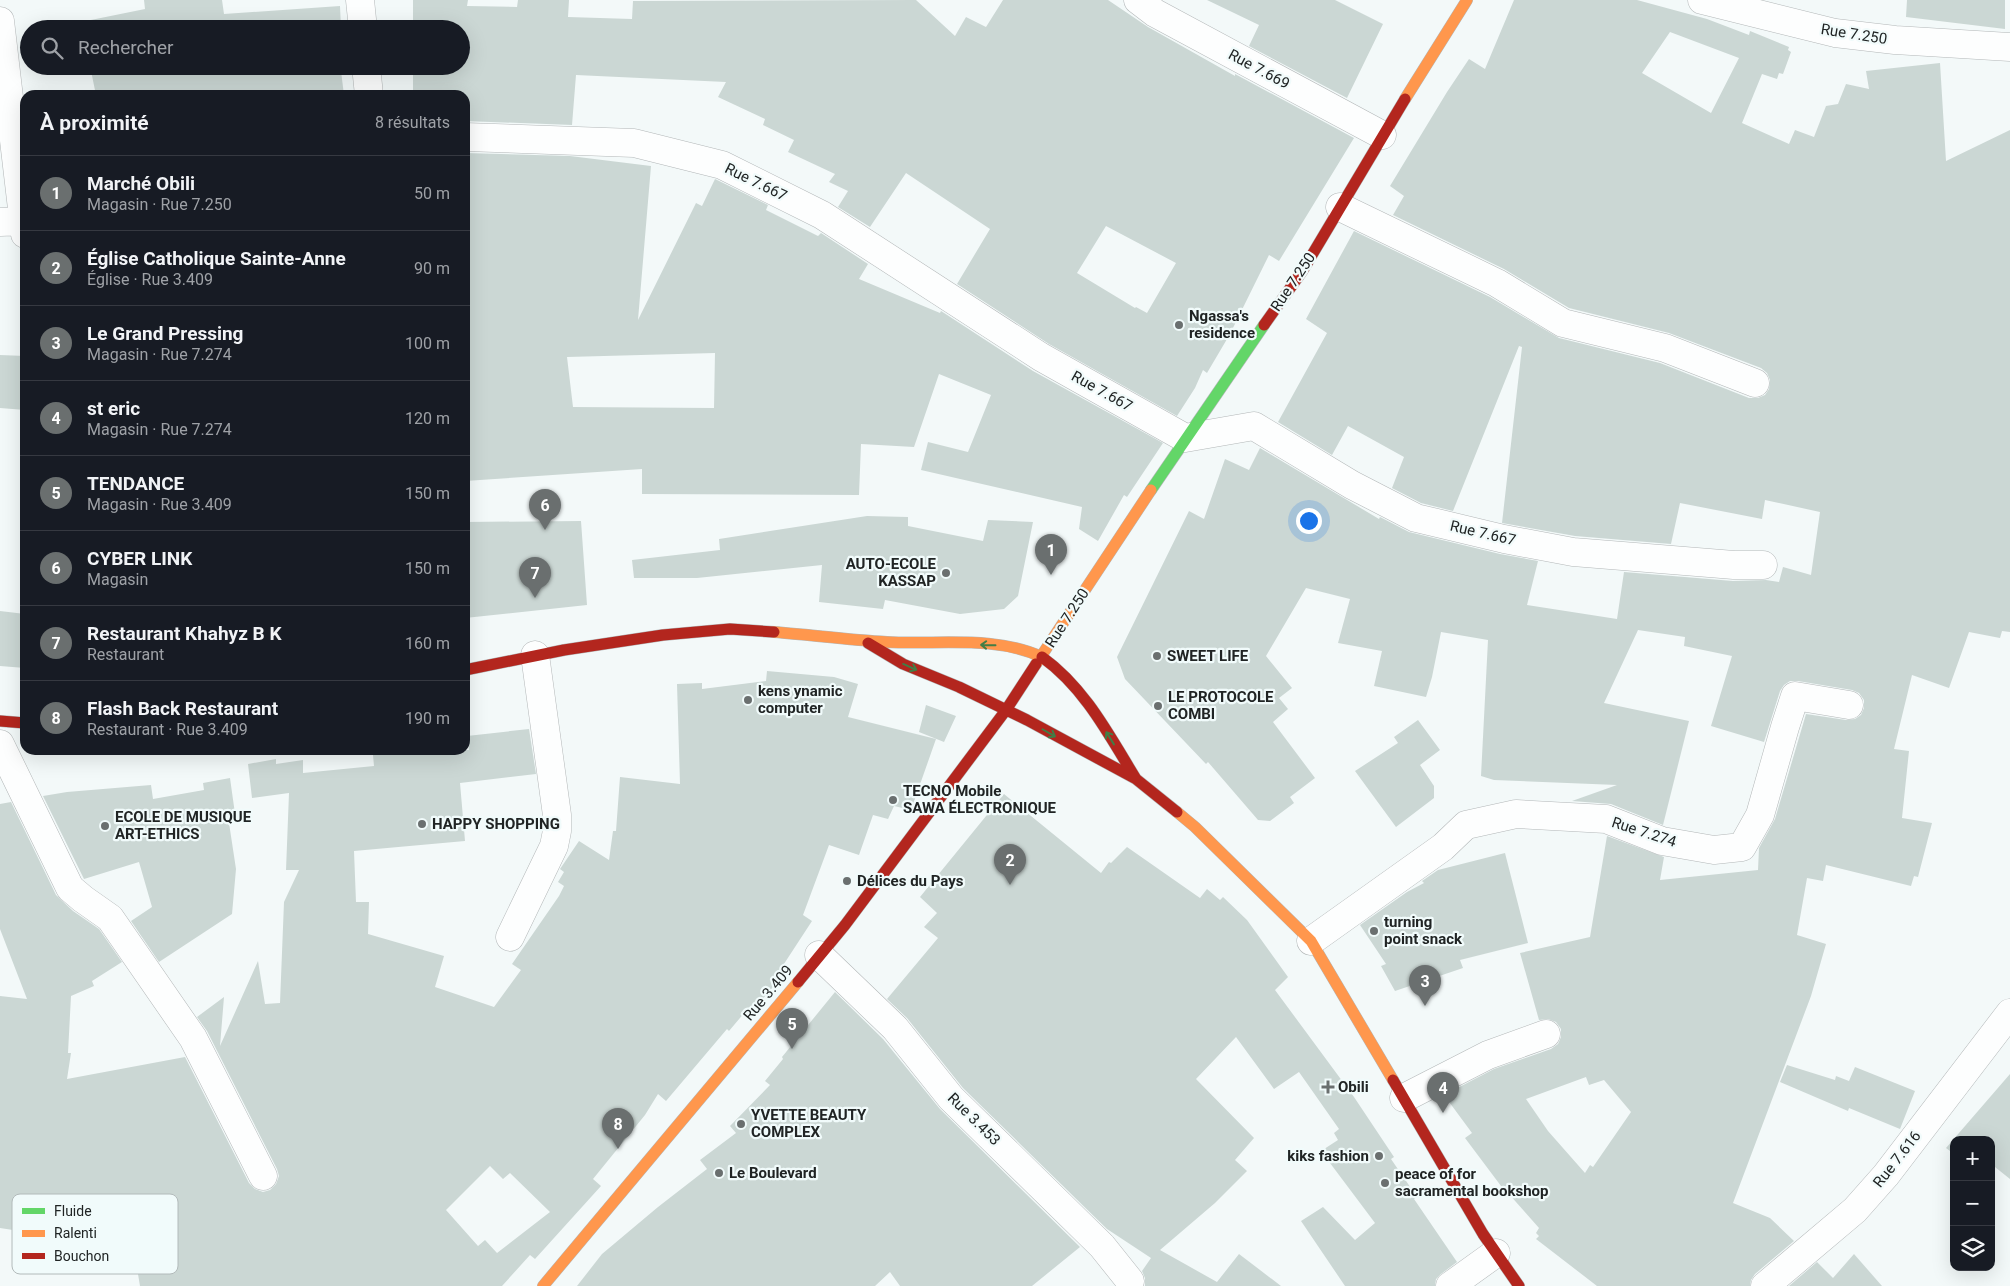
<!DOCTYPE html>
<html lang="fr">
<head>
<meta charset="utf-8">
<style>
	:root { --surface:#171b24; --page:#20242c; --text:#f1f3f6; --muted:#9ea1a6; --line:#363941; --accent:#6a6f6f }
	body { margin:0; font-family:Roboto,sans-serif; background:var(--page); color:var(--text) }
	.controls { position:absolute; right:15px; bottom:15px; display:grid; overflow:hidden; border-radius:10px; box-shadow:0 5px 20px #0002 }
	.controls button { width:45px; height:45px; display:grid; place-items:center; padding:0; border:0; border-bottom:1px solid var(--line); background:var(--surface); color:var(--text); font:25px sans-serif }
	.you { position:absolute; left:1308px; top:520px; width:18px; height:18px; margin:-12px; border:4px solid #fff; border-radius:50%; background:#1a73e8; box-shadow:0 0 0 8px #1a73e833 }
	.badge { display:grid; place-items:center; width:32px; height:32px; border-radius:50%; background:var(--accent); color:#fff; font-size:16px; font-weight:700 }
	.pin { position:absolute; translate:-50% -41px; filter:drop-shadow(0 1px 2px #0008) }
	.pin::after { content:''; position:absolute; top:26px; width:18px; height:15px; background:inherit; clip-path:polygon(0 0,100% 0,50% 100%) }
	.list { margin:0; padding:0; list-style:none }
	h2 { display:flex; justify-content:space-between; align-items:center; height:65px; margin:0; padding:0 20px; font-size:21px }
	h2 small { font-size:16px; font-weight:400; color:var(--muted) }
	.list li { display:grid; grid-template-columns:32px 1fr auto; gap:15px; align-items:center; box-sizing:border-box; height:75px; padding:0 20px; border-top:1px solid var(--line) }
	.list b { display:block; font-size:19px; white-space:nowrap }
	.list p { margin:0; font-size:16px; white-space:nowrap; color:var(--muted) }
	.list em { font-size:16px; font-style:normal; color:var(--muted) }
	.icon { flex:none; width:28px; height:28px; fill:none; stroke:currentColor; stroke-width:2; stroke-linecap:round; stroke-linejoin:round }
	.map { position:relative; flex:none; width:2010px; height:1286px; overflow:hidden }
	.search { position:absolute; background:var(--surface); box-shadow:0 5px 20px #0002; left:20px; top:20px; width:450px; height:55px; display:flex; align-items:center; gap:12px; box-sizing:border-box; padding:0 18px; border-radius:28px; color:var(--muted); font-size:19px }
	.panel { position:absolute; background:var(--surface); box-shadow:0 5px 20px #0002; left:20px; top:90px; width:450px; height:665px; border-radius:15px }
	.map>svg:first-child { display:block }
</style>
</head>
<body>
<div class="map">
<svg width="2010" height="1286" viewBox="0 0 2010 1286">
	<rect width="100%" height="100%" fill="#f3f9f9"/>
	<path fill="#cbd7d4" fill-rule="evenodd" d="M 144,0 L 222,0 L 224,14 L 340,6 L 341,29 L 83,29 L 81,22 L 145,9 Z
		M 413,0 L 468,0 L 467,6 L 517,7 L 518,0 L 569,0 L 568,17 L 632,19 L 633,1 L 916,0 L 955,36 L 966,17 L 986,27 L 1003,0 L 1108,0 L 1148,27 L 1235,76 L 1235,74 L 1354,138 L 1279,261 L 1269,255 L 1230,334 L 1207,373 L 1203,370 L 1195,388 L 1177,416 L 1049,344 L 957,284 L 990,229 L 906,173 L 870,227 L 838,207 L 848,191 L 829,182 L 835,174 L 788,152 L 794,140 L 763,125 L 765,119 L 718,97 L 726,82 L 576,75 L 572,125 L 465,121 L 465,95 L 413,95 L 413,66 L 461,66 L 461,29 L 413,29 ZM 1106,226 L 1176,263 L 1147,313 L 1136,307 L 1135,308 L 1077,273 Z
		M 1207,0 L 1335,0 L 1383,24 L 1347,98 L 1249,46 L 1259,25 Z
		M 1514,0 L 1637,0 L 1707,19 L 1749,35 L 1750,31 L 1789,47 L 1788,50 L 1791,52 L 1783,74 L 1779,73 L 1777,79 L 1762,74 L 1742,123 L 1789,144 L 1795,130 L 1814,137 L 1826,106 L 1838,104 L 1846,84 L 1869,89 L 1866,71 L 1940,63 L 1946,161 L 2010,130 L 2010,632 L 2002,631 L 2000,638 L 1969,632 L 1949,688 L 1912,675 L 1894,749 L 1909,751 L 1902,818 L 1932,823 L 1918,877 L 1914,876 L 1911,886 L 1826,865 L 1823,881 L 1807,878 L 1797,935 L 1826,944 L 1811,996 L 1733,1203 L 1770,1218 L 1794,1241 L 1755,1274 L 1751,1280 L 1750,1286 L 1597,1286 L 1536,1239 L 1539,1236 L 1536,1233 L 1539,1228 L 1508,1193 L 1507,1194 L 1465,1138 L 1472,1133 L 1444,1095 L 1494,1069 L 1551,1049 L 1558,1044 L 1561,1037 L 1561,1029 L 1556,1022 L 1548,1019 L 1539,1020 L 1520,953 L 1590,937 L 1607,836 L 1664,857 L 1660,880 L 1758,870 L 1759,848 L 1775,819 L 1806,714 L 1846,720 L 1855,719 L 1861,715 L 1864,708 L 1864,700 L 1859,693 L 1852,690 L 1798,681 L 1790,681 L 1784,685 L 1780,691 L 1764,742 L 1711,726 L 1732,656 L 1684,646 L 1685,637 L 1638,630 L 1604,703 L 1689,721 L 1663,825 L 1611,804 L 1572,801 L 1617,785 L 1494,780 L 1481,776 L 1488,640 L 1441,632 L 1432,677 L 1426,697 L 1374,686 L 1382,651 L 1338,643 L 1350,599 L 1306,588 L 1266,656 L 1292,688 L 1279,698 L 1288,709 L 1273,722 L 1315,778 L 1290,797 L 1294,803 L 1270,821 L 1258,820 L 1208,762 L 1206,764 L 1125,679 L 1117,657 L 1189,511 L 1204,519 L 1225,459 L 1249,470 L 1260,448 L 1379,519 L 1380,517 L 1409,532 L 1500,554 L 1538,561 L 1527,605 L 1617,619 L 1624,572 L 1733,581 L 1766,580 L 1779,582 L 1783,567 L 1811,575 L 1820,512 L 1765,500 L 1762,519 L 1680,503 L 1671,544 L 1575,536 L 1502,523 L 1522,347 L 1519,346 L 1453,511 L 1421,503 L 1392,488 L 1404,457 L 1348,426 L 1332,455 L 1278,422 L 1327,333 L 1306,319 L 1354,231 L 1490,297 L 1559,338 L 1660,363 L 1749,398 L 1758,398 L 1765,395 L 1769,389 L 1770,380 L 1767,373 L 1761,368 L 1669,333 L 1569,308 L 1504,269 L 1393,215 L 1404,196 L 1390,186 L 1447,92 L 1469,59 L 1485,69 ZM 1670,32 L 1739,58 L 1711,113 L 1642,73 ZM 1586,1077 L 1589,1085 L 1604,1080 L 1631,1112 L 1593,1167 L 1590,1165 L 1585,1173 L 1548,1131 L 1526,1099 Z
		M 1907,0 L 2005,0 L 2005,29 L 1906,17 Z
		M 90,66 L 343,66 L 344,71 L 341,71 L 344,95 L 96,95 Z
		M 465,153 L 570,156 L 651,166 L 638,320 L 696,203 L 702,206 L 715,179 L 768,205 L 766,210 L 818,236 L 821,233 L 868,264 L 859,279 L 940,313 L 941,311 L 1033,371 L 1163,443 L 1127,497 L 1124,495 L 1098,541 L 1079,529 L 1082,507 L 921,470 L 928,442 L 968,452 L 991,395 L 939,374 L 914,447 L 861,444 L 859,495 L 642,494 L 642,469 L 465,481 ZM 715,353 L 714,408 L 573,407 L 567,357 Z
		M 0,355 L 25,356 L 25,410 L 0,408 Z
		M 867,516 L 908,517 L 908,526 L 983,541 L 988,520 L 1033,522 L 1018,596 L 1004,609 L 960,614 L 885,600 L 883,609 L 819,602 L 822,565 L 697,578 L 634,578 L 632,560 L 720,550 L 719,539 Z
		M 581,521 L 587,605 L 465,618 L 465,522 Z
		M 0,611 L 25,614 L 25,668 L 0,666 Z
		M 767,671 L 834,677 L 858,684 L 848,717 L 936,739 L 911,810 L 894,806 L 888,819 L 873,815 L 859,855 L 829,845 L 803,915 L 812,921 L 780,970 L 785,973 L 749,1015 L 745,1012 L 729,1031 L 727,1029 L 666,1101 L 658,1094 L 645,1115 L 593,1179 L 601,1186 L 535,1259 L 530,1255 L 502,1286 L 140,1286 L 136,1262 L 118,1264 L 117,1246 L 0,1228 L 0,996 L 27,999 L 0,929 L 0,804 L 11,802 L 56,895 L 73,911 L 99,929 L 122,962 L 92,981 L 94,986 L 71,996 L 68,1053 L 71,1053 L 67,1079 L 185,1057 L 249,1183 L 255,1189 L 263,1192 L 270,1190 L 276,1184 L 279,1176 L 277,1169 L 207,1031 L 197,1017 L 224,997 L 220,1046 L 258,961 L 265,1004 L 280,1003 L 284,902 L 299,870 L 286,870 L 289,793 L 252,798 L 248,764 L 276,759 L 276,764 L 303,760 L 303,773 L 374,766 L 373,755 L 386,753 L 386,750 L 469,750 L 467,736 L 529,729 L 536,774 L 460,783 L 465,841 L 354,851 L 356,902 L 369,902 L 368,934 L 444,956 L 435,987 L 494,1007 L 521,970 L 512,964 L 559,896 L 564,886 L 558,882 L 564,872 L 560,869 L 579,841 L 609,860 L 613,831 L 616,831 L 620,777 L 680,784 L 677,684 L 702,683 L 702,689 L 766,681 ZM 490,1166 L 503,1179 L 510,1173 L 550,1212 L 497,1253 L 485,1240 L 478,1246 L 446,1210 Z
		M 926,705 L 956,716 L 944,742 L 919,732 Z
		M 1418,720 L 1440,750 L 1420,765 L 1434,786 L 1434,798 L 1396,827 L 1355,771 L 1398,743 L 1394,737 Z
		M 230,778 L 236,821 L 229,823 L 236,869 L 232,914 L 159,962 L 131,921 L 152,907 L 139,862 L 84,879 L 43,796 L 67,792 L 151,785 L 153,799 L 204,790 L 203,783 Z
		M 1004,794 L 1101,873 L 1109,862 L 1111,863 L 1127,847 L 1200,898 L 1207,889 L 1220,900 L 1223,897 L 1247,920 L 1288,977 L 1275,990 L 1354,1097 L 1394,1157 L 1391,1159 L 1417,1197 L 1414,1199 L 1457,1262 L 1441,1274 L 1436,1279 L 1435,1286 L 1345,1286 L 1301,1221 L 1323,1207 L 1355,1240 L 1375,1223 L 1321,1151 L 1338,1140 L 1334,1133 L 1339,1129 L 1299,1072 L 1274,1089 L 1236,1037 L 1196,1079 L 1254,1138 L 1235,1160 L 1247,1171 L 1215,1203 L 1160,1250 L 1217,1282 L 1239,1254 L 1281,1286 L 1145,1286 L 1145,1278 L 1142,1271 L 1151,1258 L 1107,1229 L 963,1088 L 907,1018 L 887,999 L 938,938 L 924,927 L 937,913 L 920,897 Z
		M 1505,853 L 1528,943 L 1460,960 L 1463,968 L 1395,991 L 1381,966 L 1386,964 L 1360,925 L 1407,892 L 1424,883 L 1422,881 L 1438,870 Z
		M 835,992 L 883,1039 L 940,1109 L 1080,1247 L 1032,1286 L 900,1286 L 890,1272 L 875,1286 L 577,1286 L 602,1254 L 658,1207 L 707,1169 L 700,1160 L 736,1133 L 730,1126 L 770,1085 L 765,1081 L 783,1059 L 782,1057 Z
		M 1787,1065 L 1835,1080 L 1836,1076 L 1849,1081 L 1855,1067 L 1915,1091 L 1900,1129 L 1849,1108 L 1848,1111 L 1780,1082 Z
		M 2010,1074 L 2010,1179 L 1995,1167 L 1991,1172 L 1991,1140 L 1954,1140 L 1954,1154 L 1946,1148 Z
		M 1854,1254 L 1882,1286 L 1789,1286 L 1817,1262 L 1833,1278 Z"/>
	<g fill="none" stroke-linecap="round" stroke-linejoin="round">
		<g stroke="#b3b7b8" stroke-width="29">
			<path id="street" d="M 360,0 L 363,29
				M 1138,0 L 1155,13 L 1382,135
				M 1702,0 L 1835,33 L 1895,40 L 2010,47
				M 0,21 L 25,234
				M 366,66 L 369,95
				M 465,137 L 634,143 L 722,165 L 822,215 L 1041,357 L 1185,438 L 1254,426 L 1352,485 L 1416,518 L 1504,539 L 1573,552 L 1734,565 L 1763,565
				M 1340,207 L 1497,283 L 1563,323 L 1665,348 L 1755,383
				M 0,222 L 25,221
				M 0,744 L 70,888 L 83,899 L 110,918 L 193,1038 L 263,1176
				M 510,937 L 554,846 L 557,831 L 557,815 L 535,655
				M 1311,941 L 1443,847 L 1466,825 L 1516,814 L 1606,819 L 1662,841 L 1714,850 L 1742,847 L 1760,815 L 1785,727 L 1795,696 L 1849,705
				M 819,955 L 895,1028 L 951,1098 L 1102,1246 L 1130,1281
				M 1404,1098 L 1488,1055 L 1546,1034
				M 1450,1286 L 1496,1253
				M 1765,1286 L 1855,1210 L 1886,1175 L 2010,1013"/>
		</g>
		<g stroke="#b3b7b8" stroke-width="12">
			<path id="fast" d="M 1151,490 L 1264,325"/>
		</g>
		<g stroke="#b3b7b8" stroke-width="12">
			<path id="slow" d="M 1405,99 L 1467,0
				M 774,632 C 812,635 849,640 887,642 C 937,645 995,635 1042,657
				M 1036,664 L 1151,490
				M 1177,812 L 1195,827 L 1311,941 L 1393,1080
				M 543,1286 L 798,982"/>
		</g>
		<g stroke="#b3b7b8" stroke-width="12">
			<path id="jam" d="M 1264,325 L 1303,270 L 1405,99
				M 868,643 L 903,664 L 959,687 L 1027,720 L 1136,779 L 1177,812
				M 1042,657 C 1085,688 1109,735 1136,779
				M 465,670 L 564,650 L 663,635 L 730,629 L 774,632
				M 0,721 L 25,723
				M 798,982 L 845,925 L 1006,710 L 1036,664
				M 1393,1080 L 1483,1234 L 1519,1286"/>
		</g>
		<use href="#street" stroke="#fdfefe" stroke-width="28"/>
		<use href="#fast" stroke="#63d668" stroke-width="11"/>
		<use href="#slow" stroke="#ff974d" stroke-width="11"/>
		<use href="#jam" stroke="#b3261e" stroke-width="11"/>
	</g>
	<defs><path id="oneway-shaft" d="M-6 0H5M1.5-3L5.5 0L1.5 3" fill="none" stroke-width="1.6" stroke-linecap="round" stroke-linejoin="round" transform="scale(1.25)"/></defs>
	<g stroke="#427d46">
		<use href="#oneway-shaft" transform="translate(988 645) rotate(-179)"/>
		<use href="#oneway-shaft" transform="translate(910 667) rotate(24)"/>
		<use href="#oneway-shaft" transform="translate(1049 733) rotate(30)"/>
		<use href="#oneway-shaft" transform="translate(1110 738) rotate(-122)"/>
	</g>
	<g fill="#6a6f6f" stroke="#f1fbfb" stroke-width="2">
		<circle cx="1179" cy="325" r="5"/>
		<circle cx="946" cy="573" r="5"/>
		<circle cx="1157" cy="656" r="5"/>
		<circle cx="748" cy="700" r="5"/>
		<circle cx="1158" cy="706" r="5"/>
		<circle cx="893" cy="800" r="5"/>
		<circle cx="422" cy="824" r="5"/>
		<circle cx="105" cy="826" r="5"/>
		<circle cx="847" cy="881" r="5"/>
		<circle cx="1374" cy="931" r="5"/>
		<path d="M1325.5 1079.5h5v5h5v5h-5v5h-5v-5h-5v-5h5z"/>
		<circle cx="741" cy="1124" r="5"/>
		<circle cx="1379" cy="1156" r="5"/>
		<circle cx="719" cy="1173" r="5"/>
		<circle cx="1385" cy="1183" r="5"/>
	</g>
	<g text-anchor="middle" stroke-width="4.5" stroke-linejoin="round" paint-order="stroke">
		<g font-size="15" fill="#202424" stroke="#f1fbfb">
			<text transform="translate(1854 34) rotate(9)" y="5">Rue 7.250</text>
			<text transform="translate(1259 69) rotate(28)" y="5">Rue 7.669</text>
			<text transform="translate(756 182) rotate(26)" y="5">Rue 7.667</text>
			<text transform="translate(1293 282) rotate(-56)" y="5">Rue 7.250</text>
			<text transform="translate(1102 391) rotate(29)" y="5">Rue 7.667</text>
			<text transform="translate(1483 533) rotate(13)" y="5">Rue 7.667</text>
			<text transform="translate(1067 618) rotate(-57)" y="5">Rue 7.250</text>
			<text transform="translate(1644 832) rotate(18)" y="5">Rue 7.274</text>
			<text transform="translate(768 993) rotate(-50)" y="5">Rue 3.409</text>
			<text transform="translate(974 1119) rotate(45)" y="5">Rue 3.453</text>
			<text transform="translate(1897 1159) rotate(-52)" y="5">Rue 7.616</text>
		</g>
		<g font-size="15" font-weight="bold" fill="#202424" stroke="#f1fbfb" text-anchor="start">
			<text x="1189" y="321">Ngassa's<tspan x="1189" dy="17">residence</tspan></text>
			<text x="936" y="569" text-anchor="end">AUTO-ECOLE<tspan x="936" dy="17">KASSAP</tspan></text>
			<text x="1167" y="661">SWEET LIFE</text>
			<text x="758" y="696">kens ynamic<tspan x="758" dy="17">computer</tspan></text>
			<text x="1168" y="702">LE PROTOCOLE<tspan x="1168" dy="17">COMBI</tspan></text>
			<text x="903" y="796">TECNO Mobile<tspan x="903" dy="17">SAWA ÉLECTRONIQUE</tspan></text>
			<text x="115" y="822">ECOLE DE MUSIQUE<tspan x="115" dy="17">ART-ETHICS</tspan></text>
			<text x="432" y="829">HAPPY SHOPPING</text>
			<text x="857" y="886">Délices du Pays</text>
			<text x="1384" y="927">turning<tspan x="1384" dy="17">point snack</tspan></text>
			<text x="1338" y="1092">Obili</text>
			<text x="751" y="1120">YVETTE BEAUTY<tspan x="751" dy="17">COMPLEX</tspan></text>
			<text x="1369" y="1161" text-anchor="end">kiks fashion</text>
			<text x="729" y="1178">Le Boulevard</text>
			<text x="1395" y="1179">peace of for<tspan x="1395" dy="17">sacramental bookshop</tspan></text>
		</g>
	</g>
	<rect x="12" y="1194" width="166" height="80" rx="8" fill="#f1fbfb" stroke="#b2baba" stroke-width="1"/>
	<rect x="22" y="1208" width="23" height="6" fill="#63d668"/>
	<rect x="22" y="1230" width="23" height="7" fill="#ff974d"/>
	<rect x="22" y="1253" width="23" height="6" fill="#b3261e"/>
	<g font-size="14" fill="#202424">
		<text x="54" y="1216">Fluide</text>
		<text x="54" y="1238">Ralenti</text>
		<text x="54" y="1261">Bouchon</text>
	</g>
</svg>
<div class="controls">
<button>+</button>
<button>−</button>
<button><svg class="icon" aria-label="layers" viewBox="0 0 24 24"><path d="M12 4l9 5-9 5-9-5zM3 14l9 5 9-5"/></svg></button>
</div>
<div class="you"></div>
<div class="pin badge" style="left:1051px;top:575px">1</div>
<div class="pin badge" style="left:1010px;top:885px">2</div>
<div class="pin badge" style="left:1425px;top:1006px">3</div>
<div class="pin badge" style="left:1443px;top:1113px">4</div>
<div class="pin badge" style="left:792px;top:1049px">5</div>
<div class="pin badge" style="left:545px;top:530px">6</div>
<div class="pin badge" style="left:535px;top:598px">7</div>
<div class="pin badge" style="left:618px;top:1149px">8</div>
<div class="search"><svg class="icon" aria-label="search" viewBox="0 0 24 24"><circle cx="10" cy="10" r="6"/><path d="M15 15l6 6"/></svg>Rechercher</div>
<section class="panel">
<h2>À proximité<small>8 résultats</small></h2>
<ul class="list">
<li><span class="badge">1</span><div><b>Marché Obili</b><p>Magasin · Rue 7.250</p></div><em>50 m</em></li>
<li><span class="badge">2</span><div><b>Église Catholique Sainte-Anne</b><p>Église · Rue 3.409</p></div><em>90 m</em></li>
<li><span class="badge">3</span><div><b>Le Grand Pressing</b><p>Magasin · Rue 7.274</p></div><em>100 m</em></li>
<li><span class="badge">4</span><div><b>st eric</b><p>Magasin · Rue 7.274</p></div><em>120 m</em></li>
<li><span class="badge">5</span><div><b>TENDANCE</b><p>Magasin · Rue 3.409</p></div><em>150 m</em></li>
<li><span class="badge">6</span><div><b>CYBER LINK</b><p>Magasin</p></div><em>150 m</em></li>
<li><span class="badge">7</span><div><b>Restaurant Khahyz B K</b><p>Restaurant</p></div><em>160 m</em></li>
<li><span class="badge">8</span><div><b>Flash Back Restaurant</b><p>Restaurant · Rue 3.409</p></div><em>190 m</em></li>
</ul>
</section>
</div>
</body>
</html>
